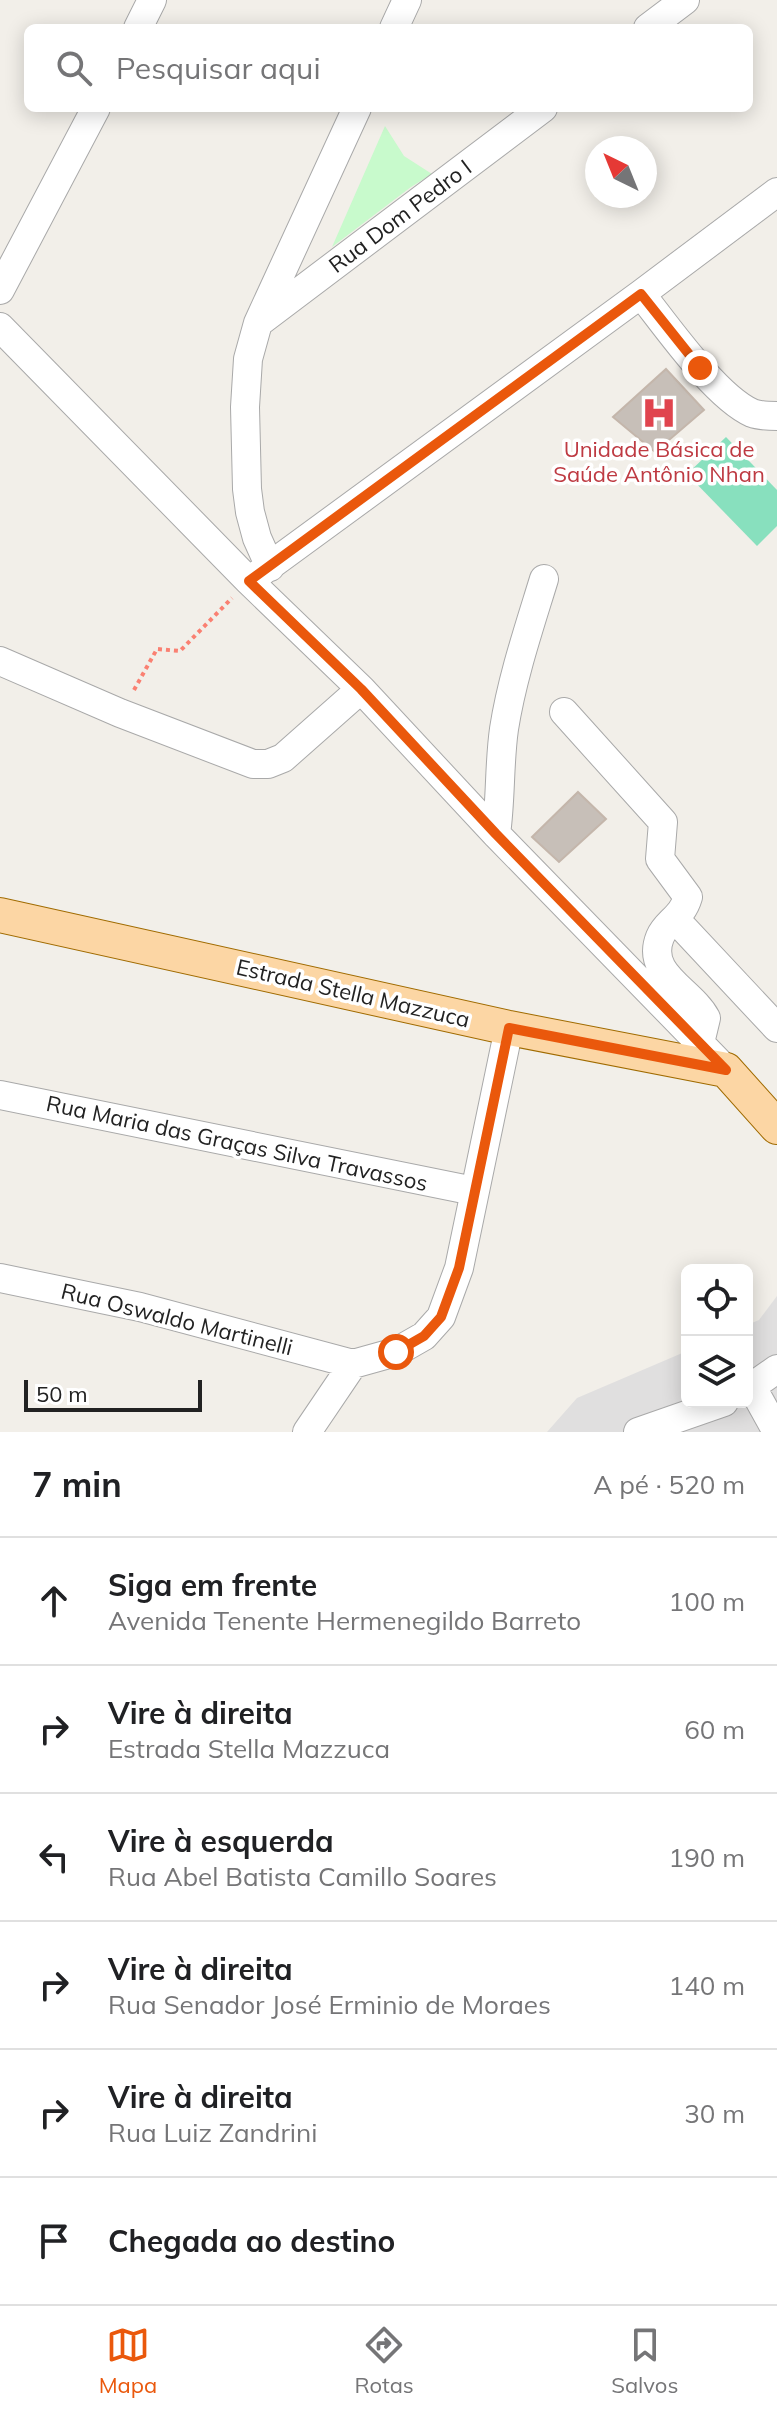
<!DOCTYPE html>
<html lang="pt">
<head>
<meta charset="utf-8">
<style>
	:root { --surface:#fff; --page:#f2f2f2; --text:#202124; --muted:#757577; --line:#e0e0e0; --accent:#ea580c }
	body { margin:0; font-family:Mulish,sans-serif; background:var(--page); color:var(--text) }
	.controls { position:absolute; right:24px; bottom:24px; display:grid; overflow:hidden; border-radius:12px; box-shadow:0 4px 20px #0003 }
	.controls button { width:72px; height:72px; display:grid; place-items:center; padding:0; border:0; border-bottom:2px solid var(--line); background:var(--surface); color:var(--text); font:40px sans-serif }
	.compass { position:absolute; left:585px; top:136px; width:72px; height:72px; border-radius:50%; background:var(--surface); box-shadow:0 4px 20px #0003; rotate:317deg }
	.scale { position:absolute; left:24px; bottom:20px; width:178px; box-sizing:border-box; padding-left:8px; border:4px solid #222; border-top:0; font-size:22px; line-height:28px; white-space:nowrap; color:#222; -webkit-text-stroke:6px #fff; paint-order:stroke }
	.stop { position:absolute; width:24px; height:24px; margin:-18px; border:6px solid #ea580c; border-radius:50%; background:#fff }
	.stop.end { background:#ea580c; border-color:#fff; box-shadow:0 2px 8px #0008 }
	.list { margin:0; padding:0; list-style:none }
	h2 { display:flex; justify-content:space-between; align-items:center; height:104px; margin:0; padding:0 32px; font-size:34px }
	h2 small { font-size:26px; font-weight:400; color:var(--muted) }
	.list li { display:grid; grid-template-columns:52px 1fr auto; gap:24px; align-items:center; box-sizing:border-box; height:128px; padding:0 32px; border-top:2px solid var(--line) }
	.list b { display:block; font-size:30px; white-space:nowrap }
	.list p { margin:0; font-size:26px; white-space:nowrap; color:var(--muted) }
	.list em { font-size:26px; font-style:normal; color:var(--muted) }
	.icon { flex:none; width:44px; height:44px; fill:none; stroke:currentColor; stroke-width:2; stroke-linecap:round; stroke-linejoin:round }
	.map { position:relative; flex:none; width:777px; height:1432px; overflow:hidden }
	.search { position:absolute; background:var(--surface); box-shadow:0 4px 20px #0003; left:24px; right:24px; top:24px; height:88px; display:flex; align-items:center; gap:20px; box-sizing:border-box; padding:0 28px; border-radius:12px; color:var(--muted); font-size:30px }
	.sheet { height:872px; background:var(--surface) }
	nav { display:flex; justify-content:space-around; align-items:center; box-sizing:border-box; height:112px; border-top:2px solid var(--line); background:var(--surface); font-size:22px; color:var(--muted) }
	nav a { display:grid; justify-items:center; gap:4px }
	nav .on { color:var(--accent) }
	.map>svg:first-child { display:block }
</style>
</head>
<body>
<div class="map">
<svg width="777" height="1432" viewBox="0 0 777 1432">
	<rect width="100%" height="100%" fill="#f2efe9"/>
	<path fill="#e0dfdf" d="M 777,1296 L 777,1432 L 547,1432 L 577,1398 L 687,1351 L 687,1402 L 747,1402 L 747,1325 L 759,1320 Z"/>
	<path fill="#c8facc" d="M 385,126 L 404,156 L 432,174 L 411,187 L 332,247 Z"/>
	<path fill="#88e0be" d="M 726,437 L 777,490 L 777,526 L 757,546 L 687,474 Z"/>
	<path fill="#c7bfb8" stroke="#c4b6ab" stroke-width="2" d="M 666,369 L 704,410 L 655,452 L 613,417 Z
		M 578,792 L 606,819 L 559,862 L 532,837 Z"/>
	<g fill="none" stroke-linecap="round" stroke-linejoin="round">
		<g stroke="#a9a9a9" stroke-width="30">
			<path id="minor" d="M 138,28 L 152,0
				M 394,28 L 407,0
				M 648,28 L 685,0
				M 0,290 L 96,108
				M 641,294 C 667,327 716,397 752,413 C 760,416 769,416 777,416
				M 262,320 L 543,108
				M 0,327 L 249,581 L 361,689 L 496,834 L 726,1070
				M 270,567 L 257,538 L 250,512 L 247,489 L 245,407 L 248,359 L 258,323 L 357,108
				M 249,581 L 641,294 L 777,192
				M 0,661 L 120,713 L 253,764 L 268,764 L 283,758 L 361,689
				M 564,712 L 663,822 L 660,859 L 688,897 C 682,918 666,922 660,937 C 645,974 691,990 706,1018 L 700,1043
				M 496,834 C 501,799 499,764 504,729 C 512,678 529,628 544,579
				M 675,919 L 777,1028
				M 0,1095 L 474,1191
				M 0,1278 L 140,1307 L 353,1364
				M 752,1387 L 777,1432
				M 747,1390 L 777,1369
				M 307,1432 L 353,1364 L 396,1352 L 424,1336 L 441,1317 L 459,1268 L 509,1028
				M 638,1432 L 724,1402"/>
		</g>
		<g stroke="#a06b00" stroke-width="36">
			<path id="major" d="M 0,915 L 509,1028 L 726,1070 L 777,1127"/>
		</g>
		<path stroke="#fa8072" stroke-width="4" stroke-dasharray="4 4" stroke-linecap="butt" d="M 134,690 L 157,649 L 180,651 L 232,598"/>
		<use href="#minor" stroke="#fff" stroke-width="28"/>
		<use href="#major" stroke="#fcd6a4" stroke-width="34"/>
	</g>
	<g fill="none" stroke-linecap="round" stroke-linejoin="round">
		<path stroke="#ea580c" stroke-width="10" d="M 396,1352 L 424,1336 L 441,1317 L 459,1268 L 509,1028 L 726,1070 L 496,834 L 361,689 L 249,581 L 641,294 L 700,368"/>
	</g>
	<defs>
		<g id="hospital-bare" transform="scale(2.76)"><path d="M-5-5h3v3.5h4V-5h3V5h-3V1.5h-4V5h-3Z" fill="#e0444e" stroke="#fff" stroke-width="2.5" paint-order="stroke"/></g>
	</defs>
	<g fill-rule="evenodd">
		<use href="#hospital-bare" x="659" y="413"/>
	</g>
	<g text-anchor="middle" stroke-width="7" stroke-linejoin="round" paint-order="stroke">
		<g font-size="22" fill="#222" stroke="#fff">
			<text transform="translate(400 216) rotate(-37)" y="8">Rua Dom Pedro I</text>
			<text transform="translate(353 993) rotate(13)" y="8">Estrada Stella Mazzuca</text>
			<text transform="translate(237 1143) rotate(12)" y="8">Rua Maria das Graças Silva Travassos</text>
			<text transform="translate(177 1319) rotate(14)" y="8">Rua Oswaldo Martinelli</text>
		</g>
		<g font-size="22" fill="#be3a42" stroke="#fff">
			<text x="659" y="457">Unidade Básica de<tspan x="659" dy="25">Saúde Antônio Nhan</tspan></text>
		</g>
	</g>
</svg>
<div class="controls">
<button><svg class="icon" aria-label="locate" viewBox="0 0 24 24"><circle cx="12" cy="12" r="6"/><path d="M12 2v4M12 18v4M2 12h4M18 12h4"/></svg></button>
<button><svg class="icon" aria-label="layers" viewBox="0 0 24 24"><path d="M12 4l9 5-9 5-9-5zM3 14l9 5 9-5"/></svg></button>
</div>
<svg class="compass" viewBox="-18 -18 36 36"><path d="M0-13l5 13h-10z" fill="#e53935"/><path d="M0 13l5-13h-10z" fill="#757577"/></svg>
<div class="scale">50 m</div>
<div class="stop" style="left:396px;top:1352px"></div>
<div class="stop end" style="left:700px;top:368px"></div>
<div class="search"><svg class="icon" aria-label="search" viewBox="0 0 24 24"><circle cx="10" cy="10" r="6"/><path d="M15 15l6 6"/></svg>Pesquisar aqui</div>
</div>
<section class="sheet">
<h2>7 min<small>A pé · 520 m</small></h2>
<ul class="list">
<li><svg class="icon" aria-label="ahead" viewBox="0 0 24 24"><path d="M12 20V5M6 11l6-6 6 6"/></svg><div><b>Siga em frente</b><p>Avenida Tenente Hermenegildo Barreto</p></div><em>100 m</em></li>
<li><svg class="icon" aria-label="right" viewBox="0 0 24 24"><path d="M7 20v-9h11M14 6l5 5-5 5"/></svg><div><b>Vire à direita</b><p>Estrada Stella Mazzuca</p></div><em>60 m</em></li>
<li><svg class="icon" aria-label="left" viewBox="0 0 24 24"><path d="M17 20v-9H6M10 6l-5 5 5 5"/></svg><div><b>Vire à esquerda</b><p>Rua Abel Batista Camillo Soares</p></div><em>190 m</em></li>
<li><svg class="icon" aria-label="right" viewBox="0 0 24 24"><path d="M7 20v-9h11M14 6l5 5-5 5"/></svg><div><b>Vire à direita</b><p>Rua Senador José Erminio de Moraes</p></div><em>140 m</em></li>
<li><svg class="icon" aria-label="right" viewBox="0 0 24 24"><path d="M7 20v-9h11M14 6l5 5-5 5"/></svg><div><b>Vire à direita</b><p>Rua Luiz Zandrini</p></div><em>30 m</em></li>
<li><svg class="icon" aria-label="arrive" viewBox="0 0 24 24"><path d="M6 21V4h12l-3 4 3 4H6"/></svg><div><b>Chegada ao destino</b></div></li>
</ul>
</section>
<nav>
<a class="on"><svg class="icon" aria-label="map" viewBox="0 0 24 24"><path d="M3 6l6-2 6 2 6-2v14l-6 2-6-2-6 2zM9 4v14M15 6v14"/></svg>Mapa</a>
<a><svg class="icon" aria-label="directions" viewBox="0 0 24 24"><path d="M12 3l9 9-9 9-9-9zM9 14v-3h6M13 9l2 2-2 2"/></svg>Rotas</a>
<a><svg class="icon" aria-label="saved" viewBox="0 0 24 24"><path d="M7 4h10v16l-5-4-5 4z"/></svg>Salvos</a>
</nav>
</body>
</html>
